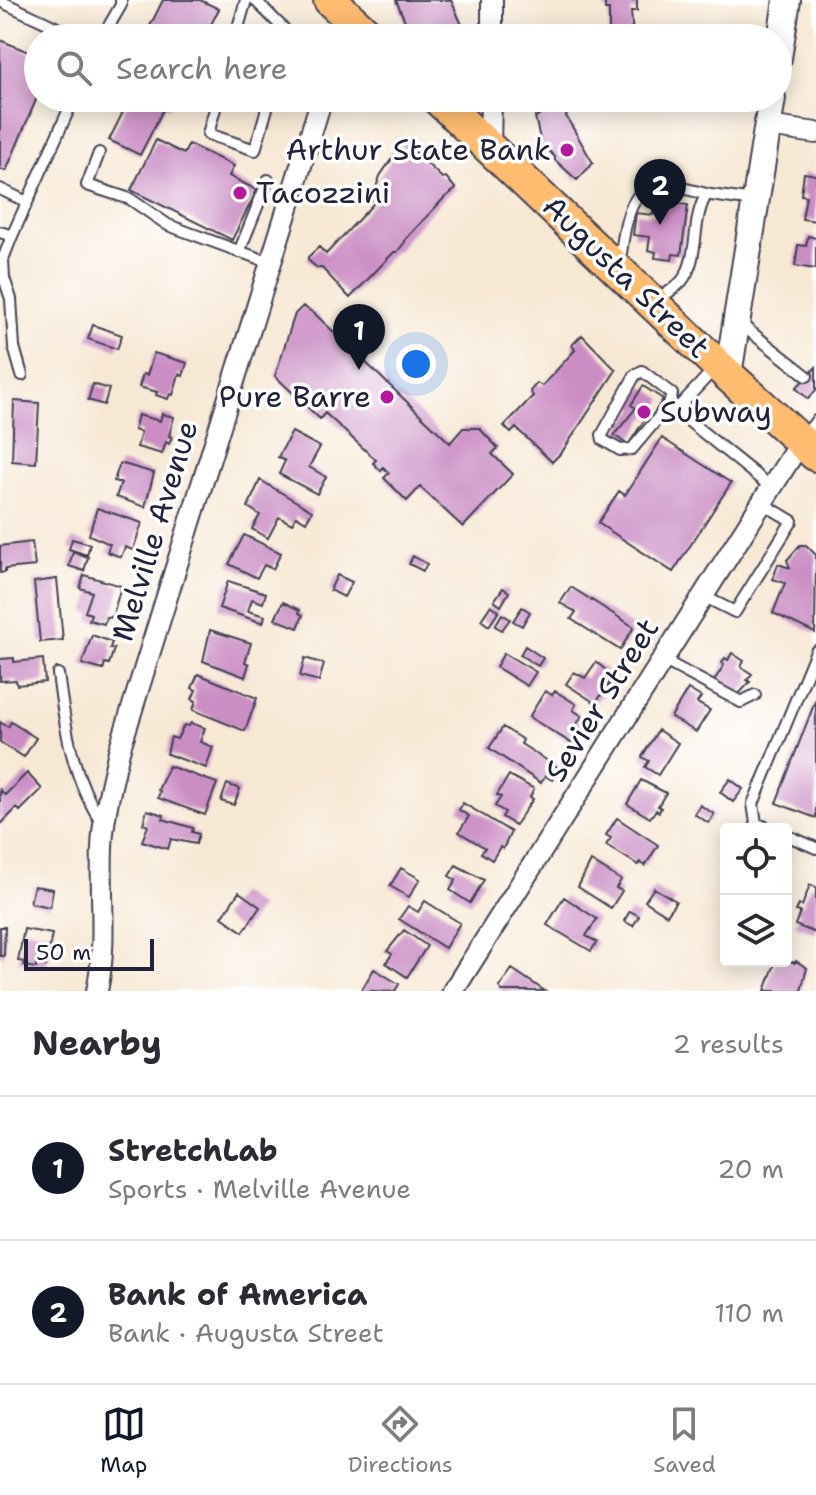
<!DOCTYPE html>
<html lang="en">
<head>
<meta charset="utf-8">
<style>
	:root { --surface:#fff; --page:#f2f2f3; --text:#2b2b33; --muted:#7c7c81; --line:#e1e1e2; --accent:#111827 }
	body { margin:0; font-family:"Shantell Sans",sans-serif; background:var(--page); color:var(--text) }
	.controls { position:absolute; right:24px; bottom:24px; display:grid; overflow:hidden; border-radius:8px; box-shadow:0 4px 20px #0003 }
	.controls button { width:72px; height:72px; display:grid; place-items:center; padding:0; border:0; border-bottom:2px solid var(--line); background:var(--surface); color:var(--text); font:40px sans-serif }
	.scale { position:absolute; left:24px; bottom:20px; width:130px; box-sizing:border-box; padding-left:8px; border:4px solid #22223b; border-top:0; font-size:22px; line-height:28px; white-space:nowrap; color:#22223b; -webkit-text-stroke:6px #fff; paint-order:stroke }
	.you { position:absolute; left:416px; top:364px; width:28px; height:28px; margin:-20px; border:6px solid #fff; border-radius:50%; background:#1a73e8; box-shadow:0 0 0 12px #1a73e833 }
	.badge { display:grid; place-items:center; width:52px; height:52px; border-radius:50%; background:var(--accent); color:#fff; font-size:26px; font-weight:700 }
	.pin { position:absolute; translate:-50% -66px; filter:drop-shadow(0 2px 4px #0008) }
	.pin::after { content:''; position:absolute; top:42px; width:28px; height:24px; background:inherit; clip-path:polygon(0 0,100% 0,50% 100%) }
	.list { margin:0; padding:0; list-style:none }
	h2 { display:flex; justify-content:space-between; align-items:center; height:104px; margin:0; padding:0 32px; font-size:34px }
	h2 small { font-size:26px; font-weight:400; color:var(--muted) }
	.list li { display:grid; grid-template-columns:52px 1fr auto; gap:24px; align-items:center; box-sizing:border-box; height:144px; padding:0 32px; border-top:2px solid var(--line) }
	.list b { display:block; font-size:30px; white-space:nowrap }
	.list p { margin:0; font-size:26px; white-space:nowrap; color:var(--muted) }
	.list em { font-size:26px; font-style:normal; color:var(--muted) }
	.icon { flex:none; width:44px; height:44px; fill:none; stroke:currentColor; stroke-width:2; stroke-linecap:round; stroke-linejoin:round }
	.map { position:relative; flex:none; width:816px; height:991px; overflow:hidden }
	.search { position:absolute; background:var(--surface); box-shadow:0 4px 20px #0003; left:24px; right:24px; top:24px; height:88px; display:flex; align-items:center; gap:20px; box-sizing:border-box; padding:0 28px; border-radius:44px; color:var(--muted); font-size:30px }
	.sheet { height:392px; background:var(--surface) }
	nav { display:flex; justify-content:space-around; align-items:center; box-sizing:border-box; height:112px; border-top:2px solid var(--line); background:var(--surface); font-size:22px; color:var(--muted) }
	nav a { display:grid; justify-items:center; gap:4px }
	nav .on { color:var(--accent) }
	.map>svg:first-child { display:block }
</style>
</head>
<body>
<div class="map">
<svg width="816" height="991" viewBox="0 0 816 991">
	<rect width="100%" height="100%" fill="#fff"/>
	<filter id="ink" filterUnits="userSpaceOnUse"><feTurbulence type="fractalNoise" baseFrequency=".0125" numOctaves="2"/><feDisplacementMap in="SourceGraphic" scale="16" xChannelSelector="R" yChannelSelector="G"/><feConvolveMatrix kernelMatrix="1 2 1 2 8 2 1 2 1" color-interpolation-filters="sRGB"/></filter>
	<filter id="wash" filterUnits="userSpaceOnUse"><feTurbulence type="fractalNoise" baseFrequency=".006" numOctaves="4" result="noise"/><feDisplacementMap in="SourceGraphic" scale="32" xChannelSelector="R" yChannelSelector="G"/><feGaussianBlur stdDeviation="1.8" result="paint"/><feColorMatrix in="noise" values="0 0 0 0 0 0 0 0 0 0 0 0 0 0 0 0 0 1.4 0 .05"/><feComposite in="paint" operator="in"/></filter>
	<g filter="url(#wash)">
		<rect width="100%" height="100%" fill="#f7e8d4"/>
		<g id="blocks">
			<path fill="#ca8dc4" d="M 163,0 L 200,0 L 219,9 L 204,38 L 144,38 Z
				M 396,0 L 451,0 L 462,25 L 451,29 L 455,38 L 412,38 Z
				M 605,0 L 637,0 L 637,11 L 631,11 L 633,38 L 609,38 L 609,10 L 605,10 Z
				M 0,40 L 38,56 L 38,95 L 6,171 L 0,169 Z
				M 130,98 L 174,98 L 169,108 L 165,106 L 140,155 L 109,140 Z
				M 558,106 L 568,113 L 566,116 L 593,163 L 577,180 L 555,160 L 555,157 L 541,143 L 535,117 L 539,116 L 543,107 Z
				M 156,140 L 184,154 L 189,144 L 234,166 L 229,176 L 257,190 L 232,240 L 131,190 Z
				M 404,141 L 415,149 L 415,152 L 442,178 L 446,177 L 456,189 L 444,198 L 405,240 L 405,242 L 397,252 L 394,252 L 350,298 L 322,268 L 317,268 L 308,260 L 308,257 L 319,247 L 326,254 L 375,202 L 372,199 L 380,176 Z
				M 804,173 L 816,175 L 816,221 L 802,219 L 806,196 L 801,195 Z
				M 655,201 L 688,205 L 681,255 L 673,254 L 672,260 L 655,258 L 656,252 L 648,250 L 650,237 L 633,235 L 636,213 L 653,215 Z
				M 808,236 L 816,238 L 816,269 L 795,266 L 798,245 L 806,246 Z
				M 303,306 L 315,314 L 450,443 L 463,428 L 479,428 L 498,448 L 492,454 L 513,474 L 463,527 L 420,487 L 407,501 L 384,478 L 389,473 L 383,467 L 381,471 L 373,463 L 376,460 L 325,413 L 320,419 L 275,376 L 295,314 Z
				M 93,325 L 122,335 L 117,349 L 88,339 Z
				M 582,335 L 616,370 L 562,452 L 552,462 L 516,428 L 511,433 L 504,426 L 533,396 L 530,391 L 537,383 L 542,386 L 575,350 L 572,345 Z
				M 154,353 L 187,363 L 183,376 L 179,374 L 173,395 L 170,394 L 168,399 L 156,395 L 157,392 L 139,387 L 143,374 L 147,375 Z
				M 816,367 L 816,390 L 808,399 L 796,388 Z
				M 93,384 L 109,389 L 104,405 L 88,400 Z
				M 643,386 L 663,399 L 650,419 L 647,416 L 628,445 L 614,435 L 636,408 L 631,405 Z
				M 14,401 L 39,403 L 36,463 L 12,461 Z
				M 162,414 L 174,417 L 169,436 L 172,437 L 169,444 L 166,442 L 162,454 L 137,447 L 141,432 L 134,430 L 138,415 L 160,421 Z
				M 292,432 L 320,447 L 309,467 L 326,477 L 317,494 L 279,474 L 285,461 L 278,457 Z
				M 662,438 L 731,483 L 673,572 L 598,523 L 619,491 L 625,495 Z
				M 120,463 L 154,473 L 145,507 L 116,497 L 121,483 L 114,481 Z
				M 260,480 L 312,511 L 306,522 L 296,516 L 292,524 L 279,517 L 268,538 L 252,529 L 260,515 L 248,507 Z
				M 97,508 L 142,523 L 133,550 L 125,547 L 121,557 L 107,552 L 110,544 L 89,535 Z
				M 244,535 L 281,553 L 273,569 L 264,565 L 257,578 L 229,564 Z
				M 72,539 L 90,544 L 87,555 L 69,549 Z
				M 32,542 L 35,566 L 5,569 L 5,572 L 0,573 L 0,546 Z
				M 800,545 L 806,545 L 816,555 L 815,633 L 773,613 L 785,583 L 773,579 L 778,564 L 790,568 L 787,560 Z
				M 73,552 L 88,557 L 84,571 L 69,566 Z
				M 413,556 L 427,564 L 423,571 L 409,564 Z
				M 84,575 L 121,586 L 113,615 L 110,618 L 106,617 L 104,624 L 89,620 L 91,614 L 85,612 L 92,592 L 80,588 Z
				M 337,575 L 352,582 L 344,597 L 330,590 Z
				M 57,579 L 63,640 L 40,642 L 34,582 Z
				M 228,581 L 266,593 L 263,603 L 252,599 L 248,611 L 265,616 L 263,623 L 219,608 Z
				M 571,587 L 634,627 L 620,650 L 571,619 L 576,612 L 560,603 Z
				M 503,588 L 509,592 L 501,606 L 494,601 Z
				M 283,602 L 300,610 L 299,613 L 303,615 L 298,628 L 275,619 Z
				M 491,605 L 499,611 L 489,626 L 481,620 Z
				M 522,607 L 530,612 L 522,626 L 513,621 Z
				M 502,614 L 510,619 L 502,630 L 495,626 Z
				M 210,630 L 251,643 L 245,662 L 249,664 L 245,677 L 203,661 Z
				M 92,635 L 112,642 L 110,648 L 114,649 L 109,664 L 105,663 L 103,670 L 82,664 Z
				M 525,646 L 543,658 L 538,666 L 520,655 Z
				M 504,653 L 536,672 L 527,686 L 496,667 Z
				M 732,653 L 744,661 L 741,667 L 752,674 L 747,680 L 750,682 L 737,696 L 714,681 L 724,665 L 722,663 L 725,658 L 728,660 Z
				M 14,658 L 14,662 L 43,659 L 45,682 L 17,685 L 16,680 L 0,681 L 0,659 Z
				M 305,658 L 324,664 L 319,681 L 300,676 Z
				M 596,662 L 612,675 L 606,683 L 609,685 L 595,703 L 566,684 L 574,672 L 585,678 Z
				M 198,674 L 257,698 L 245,731 L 193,710 L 196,701 L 192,699 L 196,690 L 192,688 Z
				M 688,689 L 701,697 L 697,703 L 710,710 L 696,732 L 671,717 Z
				M 545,691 L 552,695 L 555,691 L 576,704 L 573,710 L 582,716 L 576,725 L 582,729 L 573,744 L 529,717 Z
				M 816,699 L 816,818 L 776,803 Z
				M 0,722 L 8,727 L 11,722 L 36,738 L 24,757 L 0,742 Z
				M 191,723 L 205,728 L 200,742 L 213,747 L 206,768 L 167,754 L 171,737 L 177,739 L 184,725 L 189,726 Z
				M 503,727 L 523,740 L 521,744 L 559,768 L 552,780 L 545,776 L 541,783 L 489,748 Z
				M 658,730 L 678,743 L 658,775 L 645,767 L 649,761 L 642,757 Z
				M 169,766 L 217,783 L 205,815 L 158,798 L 160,791 L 158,790 Z
				M 27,773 L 42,789 L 20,811 L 17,808 L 0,825 L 0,790 L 5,795 Z
				M 509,775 L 534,789 L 530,797 L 533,799 L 515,825 L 502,817 L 505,812 L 495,806 L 501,797 L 497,795 Z
				M 730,779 L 743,789 L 733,802 L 720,792 Z
				M 641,780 L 666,793 L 658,806 L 661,808 L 659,812 L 656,810 L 650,818 L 627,804 Z
				M 227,784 L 240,789 L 234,805 L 221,801 Z
				M 463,803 L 511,832 L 503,849 L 500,847 L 492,860 L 481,853 L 485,848 L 459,832 L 469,816 L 459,810 Z
				M 700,805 L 714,814 L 709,823 L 694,814 Z
				M 147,810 L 164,815 L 163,819 L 193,828 L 192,832 L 199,834 L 196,844 L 171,839 L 168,849 L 142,841 L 148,826 L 143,824 Z
				M 617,818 L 658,845 L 645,866 L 640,862 L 638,865 L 606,845 L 611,838 L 606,835 Z
				M 591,861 L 621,880 L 616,888 L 622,891 L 611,908 L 578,887 Z
				M 456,865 L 484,880 L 470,903 L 450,890 L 456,880 L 449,876 Z
				M 401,868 L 420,879 L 409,897 L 390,886 Z
				M 810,885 L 816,887 L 816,933 L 795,925 L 800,912 L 796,911 L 799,905 L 802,906 Z
				M 34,886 L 53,889 L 50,907 L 30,903 Z
				M 654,888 L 676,901 L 667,915 L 645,901 Z
				M 239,892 L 260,907 L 243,932 L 222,917 Z
				M 564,897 L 597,919 L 586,936 L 597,942 L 591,951 L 547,925 Z
				M 425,901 L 460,923 L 445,948 L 399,919 L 408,906 L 418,912 Z
				M 630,911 L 639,916 L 633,926 L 624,921 Z
				M 0,927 L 5,927 L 4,956 L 0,956 Z
				M 24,929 L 52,934 L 46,966 L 36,964 L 36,968 L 24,966 L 25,962 L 18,961 Z
				M 404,930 L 427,946 L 407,977 L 386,963 L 392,954 L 387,951 Z
				M 786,960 L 795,963 L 796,961 L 807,968 L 801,991 L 765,991 L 776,961 Z
				M 374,969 L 399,984 L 395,991 L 361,991 Z
				M 512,969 L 545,991 L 502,991 L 499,987 Z"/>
		</g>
	</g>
	<g filter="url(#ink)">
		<use href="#blocks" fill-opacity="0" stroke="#424052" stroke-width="2"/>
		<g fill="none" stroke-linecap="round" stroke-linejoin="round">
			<g stroke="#424052" stroke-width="14">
				<path id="service" d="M 255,0 L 289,34 L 288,38
					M 0,1 L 79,38
					M 102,38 L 121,5 L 121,0
					M 235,38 L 246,0
					M 218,98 L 208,134 L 255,150 L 270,98
					M 99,153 L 87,185 L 130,199 L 168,225 L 271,263
					M 0,189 L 27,202
					M 0,232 L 12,236 L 74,98
					M 12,236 L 3,259 L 4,278 L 11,299 L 14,347 L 22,375
					M 239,252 L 268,180
					M 619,265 C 623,245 624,216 636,199 C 652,173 688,191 711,195 C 725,197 739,199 754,201
					M 655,302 C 663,296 674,289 681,282 C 701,258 690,219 707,194
					M 738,322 L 807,376
					M 642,371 L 672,394 L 669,405 L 632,449 L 620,450 L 603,440 L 602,435 L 635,375 Z
					M 669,405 L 772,488
					M 676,410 L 715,368
					M 804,436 L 816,421
					M 703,596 L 735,612 L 792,521 L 762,503
					M 663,660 L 741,702 L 755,695
					M 58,674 C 65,727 72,779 103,824
					M 770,829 L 756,823 L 753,804 L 816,651
					M 786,835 L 816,848"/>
			</g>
			<g stroke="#424052" stroke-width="24">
				<path id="minor" d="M 492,38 L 492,0
					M 768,126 L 816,133
					M 490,146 L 491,98
					M 97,991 C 107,944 100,896 102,848 C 103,815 112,783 119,751 L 322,98
					M 453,991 L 801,441"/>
			</g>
			<g stroke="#424052" stroke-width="30">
				<path id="tertiary" d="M 778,58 L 787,0
					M 728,375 L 772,98"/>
			</g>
			<g stroke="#424052" stroke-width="36">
				<path id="primary" d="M 330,0 L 371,38
					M 437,98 L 728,375 L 816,455"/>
			</g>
			<use href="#service" stroke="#fff" stroke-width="10"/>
			<use href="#minor" stroke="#fff" stroke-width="20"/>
			<use href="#tertiary" stroke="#fff" stroke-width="26"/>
			<use href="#primary" stroke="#fdbc6f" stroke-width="32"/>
		</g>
	</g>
	<g fill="#b5179e" stroke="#fff" stroke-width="3">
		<circle cx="567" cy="150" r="8"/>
		<circle cx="240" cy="193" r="8"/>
		<circle cx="387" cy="397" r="8"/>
		<circle cx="644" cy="412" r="8"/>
	</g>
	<g text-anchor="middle" stroke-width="7" stroke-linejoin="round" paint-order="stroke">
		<g font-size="30" fill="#22223b" stroke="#fff" text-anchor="end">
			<text x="551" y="160">Arthur State Bank</text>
			<text x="256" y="203" text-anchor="start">Tacozzini</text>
			<text x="371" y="407">Pure Barre</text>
			<text x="660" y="422" text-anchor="start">Subway</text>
		</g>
		<g font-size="30" fill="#22223b" stroke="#fff">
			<text transform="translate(626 277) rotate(44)" y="10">Augusta Street</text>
			<text transform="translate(155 531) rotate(-73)" y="10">Melville Avenue</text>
			<text transform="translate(602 700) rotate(-58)" y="10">Sevier Street</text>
		</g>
	</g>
</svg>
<div class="controls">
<button><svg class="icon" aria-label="locate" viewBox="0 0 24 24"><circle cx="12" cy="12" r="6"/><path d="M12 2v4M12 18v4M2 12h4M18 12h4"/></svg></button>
<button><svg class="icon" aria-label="layers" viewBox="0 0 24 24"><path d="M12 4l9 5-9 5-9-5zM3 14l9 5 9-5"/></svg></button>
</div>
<div class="scale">50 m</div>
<div class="you"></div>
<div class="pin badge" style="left:359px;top:370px">1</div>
<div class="pin badge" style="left:660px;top:225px">2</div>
<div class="search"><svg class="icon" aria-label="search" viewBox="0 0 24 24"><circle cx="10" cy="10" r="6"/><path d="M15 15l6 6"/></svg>Search here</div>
</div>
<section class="sheet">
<h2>Nearby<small>2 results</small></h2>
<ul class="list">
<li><span class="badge">1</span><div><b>StretchLab</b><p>Sports · Melville Avenue</p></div><em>20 m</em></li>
<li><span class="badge">2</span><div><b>Bank of America</b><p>Bank · Augusta Street</p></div><em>110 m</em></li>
</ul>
</section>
<nav>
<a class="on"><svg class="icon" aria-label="map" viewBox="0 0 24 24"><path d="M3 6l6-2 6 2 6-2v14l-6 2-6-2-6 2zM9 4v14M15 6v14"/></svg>Map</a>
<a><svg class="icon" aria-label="directions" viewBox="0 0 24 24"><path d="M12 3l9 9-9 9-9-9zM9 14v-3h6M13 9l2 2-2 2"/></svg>Directions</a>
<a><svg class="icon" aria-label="saved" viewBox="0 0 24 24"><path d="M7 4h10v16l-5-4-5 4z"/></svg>Saved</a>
</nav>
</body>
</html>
